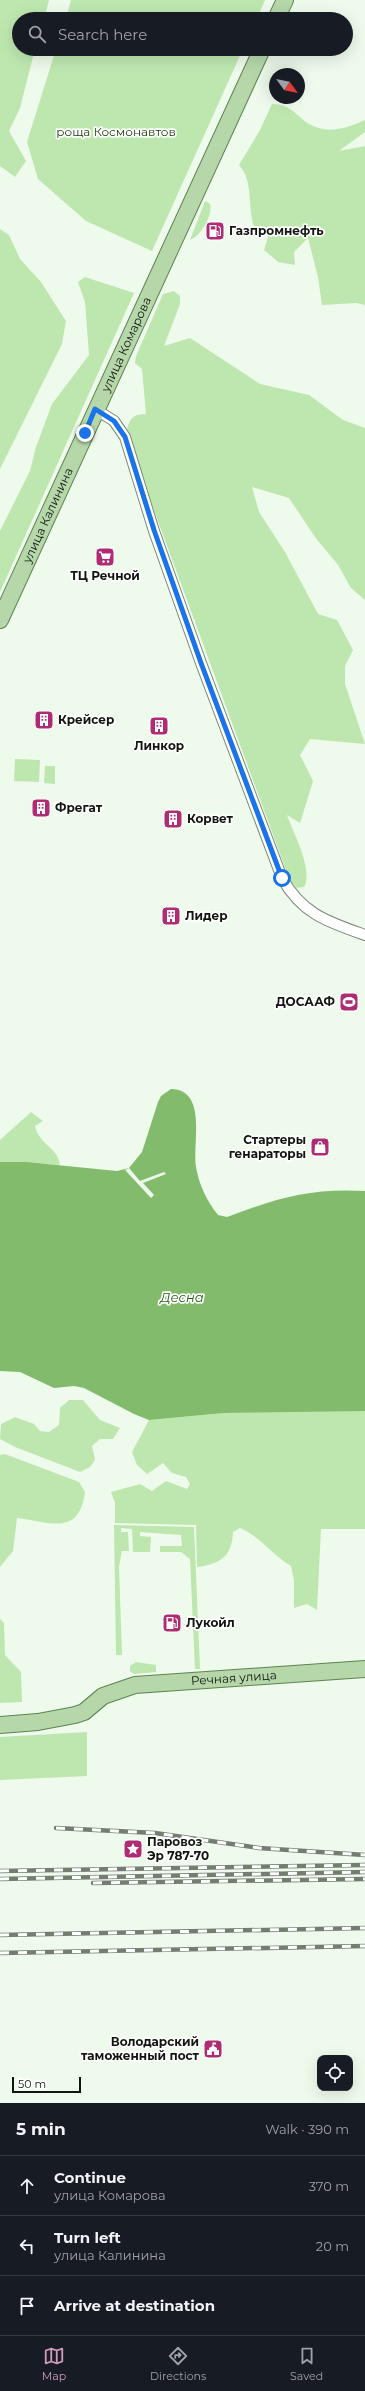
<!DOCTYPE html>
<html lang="en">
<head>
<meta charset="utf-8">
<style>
	:root { --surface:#171b24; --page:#20242c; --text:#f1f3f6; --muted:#9ea1a6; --line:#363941; --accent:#d399bc }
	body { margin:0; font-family:Montserrat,sans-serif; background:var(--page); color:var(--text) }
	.controls { position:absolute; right:12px; bottom:12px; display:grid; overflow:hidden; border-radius:8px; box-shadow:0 4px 16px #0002 }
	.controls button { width:36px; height:36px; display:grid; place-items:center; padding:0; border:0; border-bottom:1px solid var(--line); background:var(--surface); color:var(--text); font:20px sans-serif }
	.compass { position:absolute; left:269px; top:68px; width:36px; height:36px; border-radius:50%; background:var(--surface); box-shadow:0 4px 16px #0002; rotate:123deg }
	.scale { position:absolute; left:12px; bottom:10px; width:69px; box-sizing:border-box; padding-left:4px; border:2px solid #111510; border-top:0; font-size:11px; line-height:14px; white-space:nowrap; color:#111510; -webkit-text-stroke:3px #fff; paint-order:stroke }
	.stop { position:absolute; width:12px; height:12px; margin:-9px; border:3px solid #1a73e8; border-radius:50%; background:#fff }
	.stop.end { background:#1a73e8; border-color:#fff; box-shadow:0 1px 4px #0008 }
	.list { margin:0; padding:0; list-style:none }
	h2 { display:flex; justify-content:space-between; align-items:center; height:52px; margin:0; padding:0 16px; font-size:17px }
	h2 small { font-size:13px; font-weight:400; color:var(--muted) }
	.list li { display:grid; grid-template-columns:26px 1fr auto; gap:12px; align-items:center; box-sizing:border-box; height:60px; padding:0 16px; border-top:1px solid var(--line) }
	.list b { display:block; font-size:15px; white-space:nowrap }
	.list p { margin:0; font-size:13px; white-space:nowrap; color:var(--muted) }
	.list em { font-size:13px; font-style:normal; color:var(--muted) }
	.icon { flex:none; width:22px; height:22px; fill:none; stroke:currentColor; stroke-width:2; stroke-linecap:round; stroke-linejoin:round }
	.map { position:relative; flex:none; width:365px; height:2103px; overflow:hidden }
	.search { position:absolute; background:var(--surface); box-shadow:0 4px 16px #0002; left:12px; right:12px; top:12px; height:44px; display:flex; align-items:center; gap:10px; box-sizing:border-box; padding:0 14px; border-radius:22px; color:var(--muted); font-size:15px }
	.sheet { height:232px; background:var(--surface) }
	nav { display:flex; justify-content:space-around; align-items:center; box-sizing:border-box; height:56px; border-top:1px solid var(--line); background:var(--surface); font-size:11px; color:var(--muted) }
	nav a { display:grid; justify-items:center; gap:2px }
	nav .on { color:var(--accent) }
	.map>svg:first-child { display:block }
</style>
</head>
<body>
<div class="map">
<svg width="365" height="2103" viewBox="0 0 365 2103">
	<rect width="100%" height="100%" fill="#eefaeb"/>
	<path fill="#bee7b0" d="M 0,0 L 49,0 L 44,19 L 19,19 L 19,49 L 35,49 L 20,108 L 9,131 L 26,161 L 15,177 L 0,166 Z
		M 71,0 L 265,0 L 257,19 L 66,19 Z
		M 56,49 L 243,49 L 152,251 L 86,221 L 38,179 L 27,142 Z
		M 272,104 C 292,105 294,114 309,124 C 328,135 347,128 365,120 L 365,132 L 339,151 L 365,146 L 365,305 L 356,303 L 322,305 L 318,277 L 308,238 L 294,252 L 295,265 L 278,262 L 264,250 L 268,237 L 265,233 L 256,231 C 246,212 255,182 239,165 L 260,130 Z
		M 205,201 L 210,204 C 213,215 201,236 190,240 Z
		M 0,229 L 9,235 L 20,259 L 41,282 L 66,321 L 62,344 L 0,469 Z
		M 85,277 L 134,293 L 0,592 L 0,531 L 30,471 L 36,447 L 52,404 L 89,355 L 85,302 L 78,282 Z
		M 174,291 L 180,296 L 180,304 L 164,346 L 190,338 L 260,384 L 309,395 L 343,420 L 365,428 L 365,600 L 351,588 L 338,565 L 315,537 L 289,498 L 252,487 L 259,512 L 285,552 L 318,614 L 337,620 L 353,650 L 345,666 L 345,684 L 365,744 L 310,739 L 300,755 L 313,781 L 300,823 L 287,815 C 293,832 314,871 304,887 L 297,888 L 290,881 L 148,494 L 127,429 C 130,417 135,414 146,414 L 142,369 L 135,363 L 136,356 L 163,294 Z
		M 15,759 L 40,760 L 39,782 L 14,781 Z
		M 45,766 L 55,766 L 55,784 L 44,783 Z
		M 31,1112 L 43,1121 L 35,1126 C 39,1145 58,1147 60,1165 L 0,1162 L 0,1140 Z
		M 69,1400 L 83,1400 L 100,1420 L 120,1428 L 113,1439 L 100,1439 L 92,1446 L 95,1460 L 90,1467 L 80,1472 L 15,1447 L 0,1439 L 1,1424 L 15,1417 L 34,1424 L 40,1431 L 49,1432 L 59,1425 L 60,1408 Z
		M 310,1410 L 365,1411 L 365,1529 L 321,1529 L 317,1610 L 307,1604 L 294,1608 L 294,1580 L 291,1566 C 272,1555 261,1537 240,1528 L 233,1532 C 232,1557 220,1564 197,1567 L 196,1525 L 115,1523 L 115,1503 L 111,1492 L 140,1484 L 152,1491 L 166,1481 L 187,1489 L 190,1484 L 186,1477 L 172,1473 L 163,1463 L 147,1474 L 137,1465 L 132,1452 L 149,1420 L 224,1413 Z
		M 5,1454 L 79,1482 L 85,1492 C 79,1537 50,1522 17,1518 L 13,1551 L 0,1567 L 0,1455 Z
		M 114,1525 L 194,1527 L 200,1669 L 195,1669 L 190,1559 L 181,1552 L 160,1552 L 160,1546 L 182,1546 L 181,1535 L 140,1532 L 140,1536 L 151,1537 L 150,1552 L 133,1552 L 132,1529 L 121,1528 L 121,1532 L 128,1532 L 129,1551 L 122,1551 L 119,1566 L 122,1655 L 116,1655 Z
		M 0,1619 L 4,1623 L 5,1655 L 21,1672 L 22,1702 L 0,1703 Z
		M 136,1662 L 156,1665 L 156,1672 L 134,1674 L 130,1671 L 130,1666 Z
		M 87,1732 L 87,1776 L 0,1780 L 0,1737 Z"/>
	<path fill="#81bb6b" d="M 171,1089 C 208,1090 192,1143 196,1167 C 199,1185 207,1201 218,1215 L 227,1217 C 277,1198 311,1188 365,1191 L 365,1411 L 224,1413 L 149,1420 L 134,1414 L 84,1388 L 74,1386 L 54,1388 L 20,1372 L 0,1371 L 0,1162 L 26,1162 L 117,1171 L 129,1168 L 142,1152 L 158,1102 L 161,1096 Z"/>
	<path fill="#eefaeb" d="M 129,1168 L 140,1181 L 164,1172 L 166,1174 L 143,1183 L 154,1195 L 151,1198 L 125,1170 Z"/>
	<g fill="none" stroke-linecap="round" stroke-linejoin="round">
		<g stroke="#7c8678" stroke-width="12">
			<path id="minor" d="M 95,409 L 114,421 L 125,437 L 154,531 L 201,663 L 282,878 C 302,914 328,922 365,935"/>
		</g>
		<g stroke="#5d8250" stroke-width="18">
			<g id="primary">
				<path d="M 276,19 L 285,0"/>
				<path id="s1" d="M 0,620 L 262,49"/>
				<path id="s2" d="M 0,1725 L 38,1722 L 75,1715 L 84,1712 L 103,1696 L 135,1685 L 365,1669"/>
			</g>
		</g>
		<use href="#minor" stroke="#fff" stroke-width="10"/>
		<use href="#primary" stroke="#b6d7aa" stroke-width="16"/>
		<g stroke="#757d73" stroke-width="4.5">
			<path id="rail" d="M 56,1828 L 155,1833 L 259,1848 L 365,1855
				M 0,1871 L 365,1865
				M 0,1879 L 365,1872
				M 93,1883 L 365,1879
				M 0,1935 L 365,1928
				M 0,1953 L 365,1946"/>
		</g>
		<use href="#rail" stroke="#fff" stroke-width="3" stroke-dasharray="9" stroke-linecap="butt"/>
	</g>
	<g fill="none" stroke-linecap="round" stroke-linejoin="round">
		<path stroke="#1a73e8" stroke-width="5" d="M 85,433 L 95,409 L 114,421 L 125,437 L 154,530 L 201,663 L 282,878"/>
	</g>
	<defs>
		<g id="fuel-square" transform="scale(1)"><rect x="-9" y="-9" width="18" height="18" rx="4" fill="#af2b74" stroke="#fff"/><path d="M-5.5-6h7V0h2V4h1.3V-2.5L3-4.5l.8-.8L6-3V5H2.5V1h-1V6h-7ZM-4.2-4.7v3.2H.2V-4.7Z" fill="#fff"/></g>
		<g id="supermarket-square" transform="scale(1)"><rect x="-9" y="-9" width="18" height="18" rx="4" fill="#af2b74" stroke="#fff"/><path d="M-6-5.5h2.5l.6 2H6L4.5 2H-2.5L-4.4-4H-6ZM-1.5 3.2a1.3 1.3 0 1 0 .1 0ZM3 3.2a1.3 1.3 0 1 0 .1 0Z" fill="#fff"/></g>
		<g id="building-square" transform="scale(1)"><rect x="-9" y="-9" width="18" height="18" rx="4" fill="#af2b74" stroke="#fff"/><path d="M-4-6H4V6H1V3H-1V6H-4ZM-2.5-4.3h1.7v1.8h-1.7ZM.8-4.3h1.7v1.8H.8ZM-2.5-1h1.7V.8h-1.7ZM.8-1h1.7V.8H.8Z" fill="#fff"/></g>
		<g id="stadium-square" transform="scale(1)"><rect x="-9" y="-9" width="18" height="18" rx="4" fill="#af2b74" stroke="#fff"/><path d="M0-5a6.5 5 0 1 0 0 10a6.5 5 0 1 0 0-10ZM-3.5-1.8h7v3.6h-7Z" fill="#fff"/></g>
		<g id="shop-square" transform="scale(1)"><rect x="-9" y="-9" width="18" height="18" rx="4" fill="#af2b74" stroke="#fff"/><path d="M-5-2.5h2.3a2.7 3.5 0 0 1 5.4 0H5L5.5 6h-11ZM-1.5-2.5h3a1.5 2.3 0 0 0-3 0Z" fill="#fff"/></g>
		<g id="sight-square" transform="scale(1)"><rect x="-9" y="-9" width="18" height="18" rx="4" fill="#af2b74" stroke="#fff"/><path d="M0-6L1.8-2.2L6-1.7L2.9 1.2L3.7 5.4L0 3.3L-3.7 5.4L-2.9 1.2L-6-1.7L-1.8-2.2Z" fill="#fff"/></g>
		<g id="civic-square" transform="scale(1)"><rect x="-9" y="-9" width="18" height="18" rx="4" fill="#af2b74" stroke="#fff"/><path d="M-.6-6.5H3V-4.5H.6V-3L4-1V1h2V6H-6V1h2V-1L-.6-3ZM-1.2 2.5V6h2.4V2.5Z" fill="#fff"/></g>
	</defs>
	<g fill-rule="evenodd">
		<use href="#fuel-square" x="215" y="231"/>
		<use href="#supermarket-square" x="105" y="557"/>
		<use href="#building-square" x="44" y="720"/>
		<use href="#building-square" x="159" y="726"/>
		<use href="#building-square" x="41" y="808"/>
		<use href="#building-square" x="173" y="819"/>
		<use href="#building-square" x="171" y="916"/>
		<use href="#stadium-square" x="349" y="1002"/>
		<use href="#shop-square" x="320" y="1147"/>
		<use href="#fuel-square" x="172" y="1623"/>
		<use href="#sight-square" x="133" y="1849"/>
		<use href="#civic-square" x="213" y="2049"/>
	</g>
	<g text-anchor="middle" stroke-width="3.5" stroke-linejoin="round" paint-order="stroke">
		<g font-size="12" fill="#143901" stroke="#fff">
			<text x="116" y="136">роща Космонавтов</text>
		</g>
		<g font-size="12" font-weight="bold" fill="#111510" stroke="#fff" text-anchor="start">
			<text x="229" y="235">Газпромнефть</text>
			<text x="105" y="580" text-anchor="middle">ТЦ Речной</text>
			<text x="58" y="724">Крейсер</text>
			<text x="159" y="750" text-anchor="middle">Линкор</text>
			<text x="55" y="812">Фрегат</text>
			<text x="187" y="823">Корвет</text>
			<text x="185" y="920">Лидер</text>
			<text x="335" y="1006" text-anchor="end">ДОСААФ</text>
			<text x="306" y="1144" text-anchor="end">Стартеры<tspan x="306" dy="14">генараторы</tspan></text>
			<text x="186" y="1627">Лукойл</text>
			<text x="147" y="1846">Паровоз<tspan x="147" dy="14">Эр 787-70</tspan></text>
			<text x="199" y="2046" text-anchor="end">Володарский<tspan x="199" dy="14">таможенный пост</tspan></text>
		</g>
		<g font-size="12" fill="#111510" stroke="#fff">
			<text dy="4" stroke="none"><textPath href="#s1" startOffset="303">улица Комарова</textPath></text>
			<text dy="4" stroke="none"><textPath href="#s1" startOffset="115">улица Калинина</textPath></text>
			<text dy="4" stroke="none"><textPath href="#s2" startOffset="243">Речная улица</textPath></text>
		</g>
		<g font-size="13" font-style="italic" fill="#2a610f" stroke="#fff">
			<text x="182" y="1302">Десна</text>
		</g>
	</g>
</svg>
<div class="controls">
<button><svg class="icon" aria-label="locate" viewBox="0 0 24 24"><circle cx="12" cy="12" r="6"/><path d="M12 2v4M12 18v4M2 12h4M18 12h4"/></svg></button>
</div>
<svg class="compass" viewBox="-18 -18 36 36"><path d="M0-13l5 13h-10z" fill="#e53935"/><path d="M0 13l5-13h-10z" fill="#9ea1a6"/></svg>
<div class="scale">50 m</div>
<div class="stop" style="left:282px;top:878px"></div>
<div class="stop end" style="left:85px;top:433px"></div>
<div class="search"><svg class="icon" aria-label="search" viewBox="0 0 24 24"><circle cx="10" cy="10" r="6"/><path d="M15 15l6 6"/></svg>Search here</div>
</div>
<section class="sheet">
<h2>5 min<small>Walk · 390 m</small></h2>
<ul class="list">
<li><svg class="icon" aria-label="ahead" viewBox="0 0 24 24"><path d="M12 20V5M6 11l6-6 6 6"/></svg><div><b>Continue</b><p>улица Комарова</p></div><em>370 m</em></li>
<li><svg class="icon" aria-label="left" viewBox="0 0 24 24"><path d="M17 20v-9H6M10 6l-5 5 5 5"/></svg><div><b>Turn left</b><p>улица Калинина</p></div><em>20 m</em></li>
<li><svg class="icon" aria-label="arrive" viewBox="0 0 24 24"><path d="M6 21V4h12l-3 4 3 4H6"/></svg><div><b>Arrive at destination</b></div></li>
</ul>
</section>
<nav>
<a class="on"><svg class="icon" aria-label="map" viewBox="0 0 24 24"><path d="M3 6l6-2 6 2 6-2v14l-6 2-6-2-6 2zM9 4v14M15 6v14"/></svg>Map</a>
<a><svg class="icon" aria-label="directions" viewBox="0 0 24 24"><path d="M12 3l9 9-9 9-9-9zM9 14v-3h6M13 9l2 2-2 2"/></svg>Directions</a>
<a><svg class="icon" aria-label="saved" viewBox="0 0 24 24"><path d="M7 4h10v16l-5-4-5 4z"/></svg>Saved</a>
</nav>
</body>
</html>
